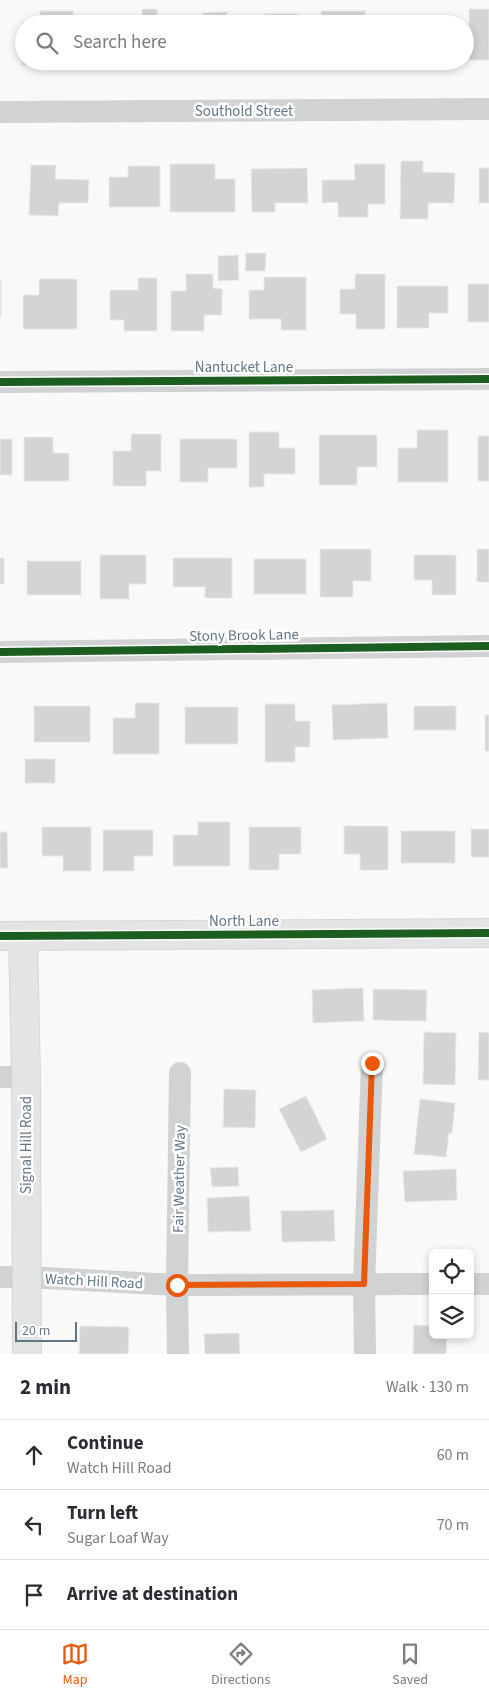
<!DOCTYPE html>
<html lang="en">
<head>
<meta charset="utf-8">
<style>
	:root { --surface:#fff; --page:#f2f2f3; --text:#2b2b33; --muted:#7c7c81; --line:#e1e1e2; --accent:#ea580c }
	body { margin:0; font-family:"Source Sans 3",sans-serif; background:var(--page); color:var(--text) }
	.controls { position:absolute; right:15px; bottom:15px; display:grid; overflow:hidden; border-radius:8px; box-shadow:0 2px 8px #0003 }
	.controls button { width:45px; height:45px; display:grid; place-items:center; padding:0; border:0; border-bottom:1px solid var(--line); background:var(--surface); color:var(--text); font:25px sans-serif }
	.scale { position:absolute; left:15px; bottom:12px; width:62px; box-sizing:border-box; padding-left:5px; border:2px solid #627785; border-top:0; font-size:14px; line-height:18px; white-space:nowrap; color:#627785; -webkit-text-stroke:4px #fff; paint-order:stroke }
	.stop { position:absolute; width:15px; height:15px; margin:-11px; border:4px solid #ea580c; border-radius:50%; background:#fff }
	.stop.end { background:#ea580c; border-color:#fff; box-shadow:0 1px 5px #0008 }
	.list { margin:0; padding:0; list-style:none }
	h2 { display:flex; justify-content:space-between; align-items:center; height:65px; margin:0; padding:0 20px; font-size:21px }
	h2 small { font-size:16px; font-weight:400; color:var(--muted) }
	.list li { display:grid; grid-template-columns:32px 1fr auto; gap:15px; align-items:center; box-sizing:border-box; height:70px; padding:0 20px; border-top:1px solid var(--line) }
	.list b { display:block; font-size:19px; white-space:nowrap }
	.list p { margin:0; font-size:16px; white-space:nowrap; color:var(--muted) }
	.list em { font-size:16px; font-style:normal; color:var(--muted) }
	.icon { flex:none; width:28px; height:28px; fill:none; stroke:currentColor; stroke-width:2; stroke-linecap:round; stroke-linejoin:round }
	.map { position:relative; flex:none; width:489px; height:1354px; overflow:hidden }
	.search { position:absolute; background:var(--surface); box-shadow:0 2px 8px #0003; left:15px; right:15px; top:15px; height:55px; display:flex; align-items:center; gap:12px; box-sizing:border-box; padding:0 18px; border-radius:28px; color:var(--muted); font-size:19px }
	.sheet { height:275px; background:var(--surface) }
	nav { display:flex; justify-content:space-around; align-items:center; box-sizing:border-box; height:70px; border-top:1px solid var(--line); background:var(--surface); font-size:14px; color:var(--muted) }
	nav a { display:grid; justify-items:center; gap:2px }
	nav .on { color:var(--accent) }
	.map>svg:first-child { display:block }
</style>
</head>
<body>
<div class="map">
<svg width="489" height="1354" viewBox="0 0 489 1354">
	<rect width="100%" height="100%" fill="#f9f9f8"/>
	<path fill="#d2d4d5" stroke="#e8e8e8" d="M 142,9 L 157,9 L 157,24 L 110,24 L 110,20 L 142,20 Z
		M 469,9 L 489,9 L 489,60 L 469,60 Z
		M 40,11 L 73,11 L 73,24 L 24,24 L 24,61 L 54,61 L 54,65 L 22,65 L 22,23 L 40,23 Z
		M 321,11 L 365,11 L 365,24 L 321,24 Z
		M 227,12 L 227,24 L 169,24 L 169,23 L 203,22 L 203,13 Z
		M 265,14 L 299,14 L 299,24 L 265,24 Z
		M 394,19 L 452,19 L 452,24 L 394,24 Z
		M 127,61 L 157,61 L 157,63 L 127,63 Z
		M 401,161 L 423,161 L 423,172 L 455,173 L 454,203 L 428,203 L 428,219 L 400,219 Z
		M 170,164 L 215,164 L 215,179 L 235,179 L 235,212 L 170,212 Z
		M 354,164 L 385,164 L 385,204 L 368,204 L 368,217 L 338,217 L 338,202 L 322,203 L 322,180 L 355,180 Z
		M 31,165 L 56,165 L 55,179 L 89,180 L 88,203 L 59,203 L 58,216 L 29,215 Z
		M 128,166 L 160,166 L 160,207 L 109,207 L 109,177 L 128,177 Z
		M 307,168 L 308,203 L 275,203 L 275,212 L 252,212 L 251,169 Z
		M 479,168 L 489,168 L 489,203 L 479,203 Z
		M 246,253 L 266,253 L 265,271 L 245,271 Z
		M 238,255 L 239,280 L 218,281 L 218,256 Z
		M 186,274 L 213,274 L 213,288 L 222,289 L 222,315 L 204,315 L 204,331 L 171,331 L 171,291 L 186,291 Z
		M 355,274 L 385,274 L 385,329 L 356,329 L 356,314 L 340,314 L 340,289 L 355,289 Z
		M 264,277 L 306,277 L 306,330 L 281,330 L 281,319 L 249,319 L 249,290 L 264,290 Z
		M 138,278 L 157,278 L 157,331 L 124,331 L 124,320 L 110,320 L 110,290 L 138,290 Z
		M 39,279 L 77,279 L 77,329 L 23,329 L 23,295 L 39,295 Z
		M 0,281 L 1,281 L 1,317 L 0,317 Z
		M 468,284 L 489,284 L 489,322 L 468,322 Z
		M 397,286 L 448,286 L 448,313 L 429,313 L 429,328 L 397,328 Z
		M 417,430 L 448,430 L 448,482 L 398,482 L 398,448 L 417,448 Z
		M 249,432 L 279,432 L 279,448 L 295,448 L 295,474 L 264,474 L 264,487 L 249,487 Z
		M 131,434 L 161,434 L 161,471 L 146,471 L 146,486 L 113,486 L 113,451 L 131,451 Z
		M 319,435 L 377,435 L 377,467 L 357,467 L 357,485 L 319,485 Z
		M 478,436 L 489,436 L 489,481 L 478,481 Z
		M 24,437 L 53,437 L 53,453 L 69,453 L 69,481 L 24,481 Z
		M 0,439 L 12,439 L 12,475 L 0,475 Z
		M 180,439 L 237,439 L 237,468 L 208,468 L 208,482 L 180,482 Z
		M 320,549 L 371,549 L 371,581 L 353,581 L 353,597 L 320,597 Z
		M 477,549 L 489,549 L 489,582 L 477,582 Z
		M 100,555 L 146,555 L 146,584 L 129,584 L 129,599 L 100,599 Z
		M 414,555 L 456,555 L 456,595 L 432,595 L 432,580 L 414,580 Z
		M 0,558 L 4,558 L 4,584 L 0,584 Z
		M 173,558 L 232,558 L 232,598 L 205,598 L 205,587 L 173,587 Z
		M 254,559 L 306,559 L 306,594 L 254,594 Z
		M 27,561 L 81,561 L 81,595 L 27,595 Z
		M 135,703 L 159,703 L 159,754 L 113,754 L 113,718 L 135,718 Z
		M 387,703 L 388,738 L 333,740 L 332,705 Z
		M 265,704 L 295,704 L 295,721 L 310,721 L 310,747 L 295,747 L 295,762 L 265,762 Z
		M 34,706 L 90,706 L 90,742 L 34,742 Z
		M 414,706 L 456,706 L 456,730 L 414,730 Z
		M 185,707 L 238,707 L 238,744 L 185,744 Z
		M 485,715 L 489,715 L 489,751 L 485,751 Z
		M 25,759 L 55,759 L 55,783 L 25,783 Z
		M 198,822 L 230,822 L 230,866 L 173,866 L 173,835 L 198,835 Z
		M 344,826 L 388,826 L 388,870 L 360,870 L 360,854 L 344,854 Z
		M 42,827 L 91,827 L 91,871 L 63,871 L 63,856 L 42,856 Z
		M 249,827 L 301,827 L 301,854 L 279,854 L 279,870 L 249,870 Z
		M 471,829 L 489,829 L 489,857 L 471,857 Z
		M 103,830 L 153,830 L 153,856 L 134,856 L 134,871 L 103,871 Z
		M 401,831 L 455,831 L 455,863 L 401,863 Z
		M 0,832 L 7,832 L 8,868 L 0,868 Z
		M 363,988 L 364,1021 L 313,1023 L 312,990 Z
		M 373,989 L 427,990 L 426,1021 L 373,1020 Z
		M 424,1032 L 456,1033 L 455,1085 L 423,1084 Z
		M 479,1032 L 489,1033 L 489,1080 L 478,1080 Z
		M 224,1089 L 256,1090 L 255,1128 L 223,1127 Z
		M 306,1096 L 327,1139 L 301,1152 L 279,1109 Z
		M 420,1099 L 455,1103 L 452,1133 L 449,1133 L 446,1157 L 414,1154 Z
		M 238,1167 L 239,1186 L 212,1187 L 210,1168 Z
		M 456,1169 L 457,1200 L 405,1202 L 403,1171 Z
		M 249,1196 L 251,1231 L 208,1232 L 207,1198 Z
		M 334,1210 L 335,1241 L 282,1242 L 281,1211 Z
		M 414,1325 L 433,1326 L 433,1335 L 447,1335 L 446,1354 L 413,1354 Z
		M 80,1326 L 129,1327 L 128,1354 L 79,1354 Z
		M 239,1333 L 240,1354 L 205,1354 L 204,1334 Z"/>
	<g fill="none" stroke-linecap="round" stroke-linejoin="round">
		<g stroke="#d6d7d7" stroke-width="30">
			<path id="secondary" d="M 0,936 L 489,933
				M 23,936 L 26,1077 L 27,1354"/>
		</g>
		<path stroke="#d1d2d3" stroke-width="22" d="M 0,112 L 489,109
			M 0,382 L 489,379
			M 0,652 L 489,646
			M 0,1077 L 26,1077
			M 0,1277 L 26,1277 L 177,1285 L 433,1284
			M 470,1284 L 489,1284
			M 178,1354 L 177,1285 L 180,1073
			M 365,1354 L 364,1284 L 372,1063"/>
		<use href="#secondary" stroke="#e3e4e4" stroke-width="28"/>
		<g stroke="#fff" stroke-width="11">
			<path id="cycleway" d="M 0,382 L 489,379
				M 0,652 L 489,646
				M 0,936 L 489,933"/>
		</g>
		<use href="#cycleway" stroke="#1b5e20" stroke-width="8"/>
	</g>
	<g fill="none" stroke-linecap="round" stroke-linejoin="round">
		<path stroke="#ea580c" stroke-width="6" d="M 177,1285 L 364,1284 L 372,1063"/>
	</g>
	<g text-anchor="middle" stroke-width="5" stroke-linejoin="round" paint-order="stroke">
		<g font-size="15" fill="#627785" stroke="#fff">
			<text x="244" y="116">Southold Street</text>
			<text x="244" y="372">Nantucket Lane</text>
			<text transform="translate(244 635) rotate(-1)" y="5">Stony Brook Lane</text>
			<text x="244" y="926">North Lane</text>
			<text transform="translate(26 1145) rotate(-90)" y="5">Signal Hill Road</text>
			<text transform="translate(179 1179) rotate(-89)" y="5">Fair Weather Way</text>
			<text transform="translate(94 1281) rotate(3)" y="5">Watch Hill Road</text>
		</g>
	</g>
</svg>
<div class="controls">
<button><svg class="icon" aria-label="locate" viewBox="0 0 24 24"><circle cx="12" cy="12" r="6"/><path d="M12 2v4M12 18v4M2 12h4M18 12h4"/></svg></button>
<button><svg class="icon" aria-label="layers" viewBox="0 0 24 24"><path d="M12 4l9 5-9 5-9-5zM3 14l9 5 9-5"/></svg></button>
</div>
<div class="scale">20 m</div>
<div class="stop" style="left:177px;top:1285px"></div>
<div class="stop end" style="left:372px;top:1063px"></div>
<div class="search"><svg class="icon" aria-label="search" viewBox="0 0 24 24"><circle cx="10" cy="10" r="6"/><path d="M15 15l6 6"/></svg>Search here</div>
</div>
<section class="sheet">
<h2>2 min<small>Walk · 130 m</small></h2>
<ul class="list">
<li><svg class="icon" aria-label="ahead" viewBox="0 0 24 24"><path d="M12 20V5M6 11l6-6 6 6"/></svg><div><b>Continue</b><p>Watch Hill Road</p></div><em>60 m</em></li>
<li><svg class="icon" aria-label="left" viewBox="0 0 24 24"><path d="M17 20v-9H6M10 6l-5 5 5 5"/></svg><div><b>Turn left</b><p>Sugar Loaf Way</p></div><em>70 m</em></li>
<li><svg class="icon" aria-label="arrive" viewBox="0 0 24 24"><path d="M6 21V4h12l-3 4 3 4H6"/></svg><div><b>Arrive at destination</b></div></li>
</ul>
</section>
<nav>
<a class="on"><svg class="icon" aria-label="map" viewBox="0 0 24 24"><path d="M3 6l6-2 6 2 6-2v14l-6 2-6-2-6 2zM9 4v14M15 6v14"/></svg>Map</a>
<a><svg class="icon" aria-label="directions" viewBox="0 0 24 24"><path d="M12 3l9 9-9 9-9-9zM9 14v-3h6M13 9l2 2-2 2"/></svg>Directions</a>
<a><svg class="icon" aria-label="saved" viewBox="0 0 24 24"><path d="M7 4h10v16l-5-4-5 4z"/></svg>Saved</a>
</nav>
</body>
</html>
